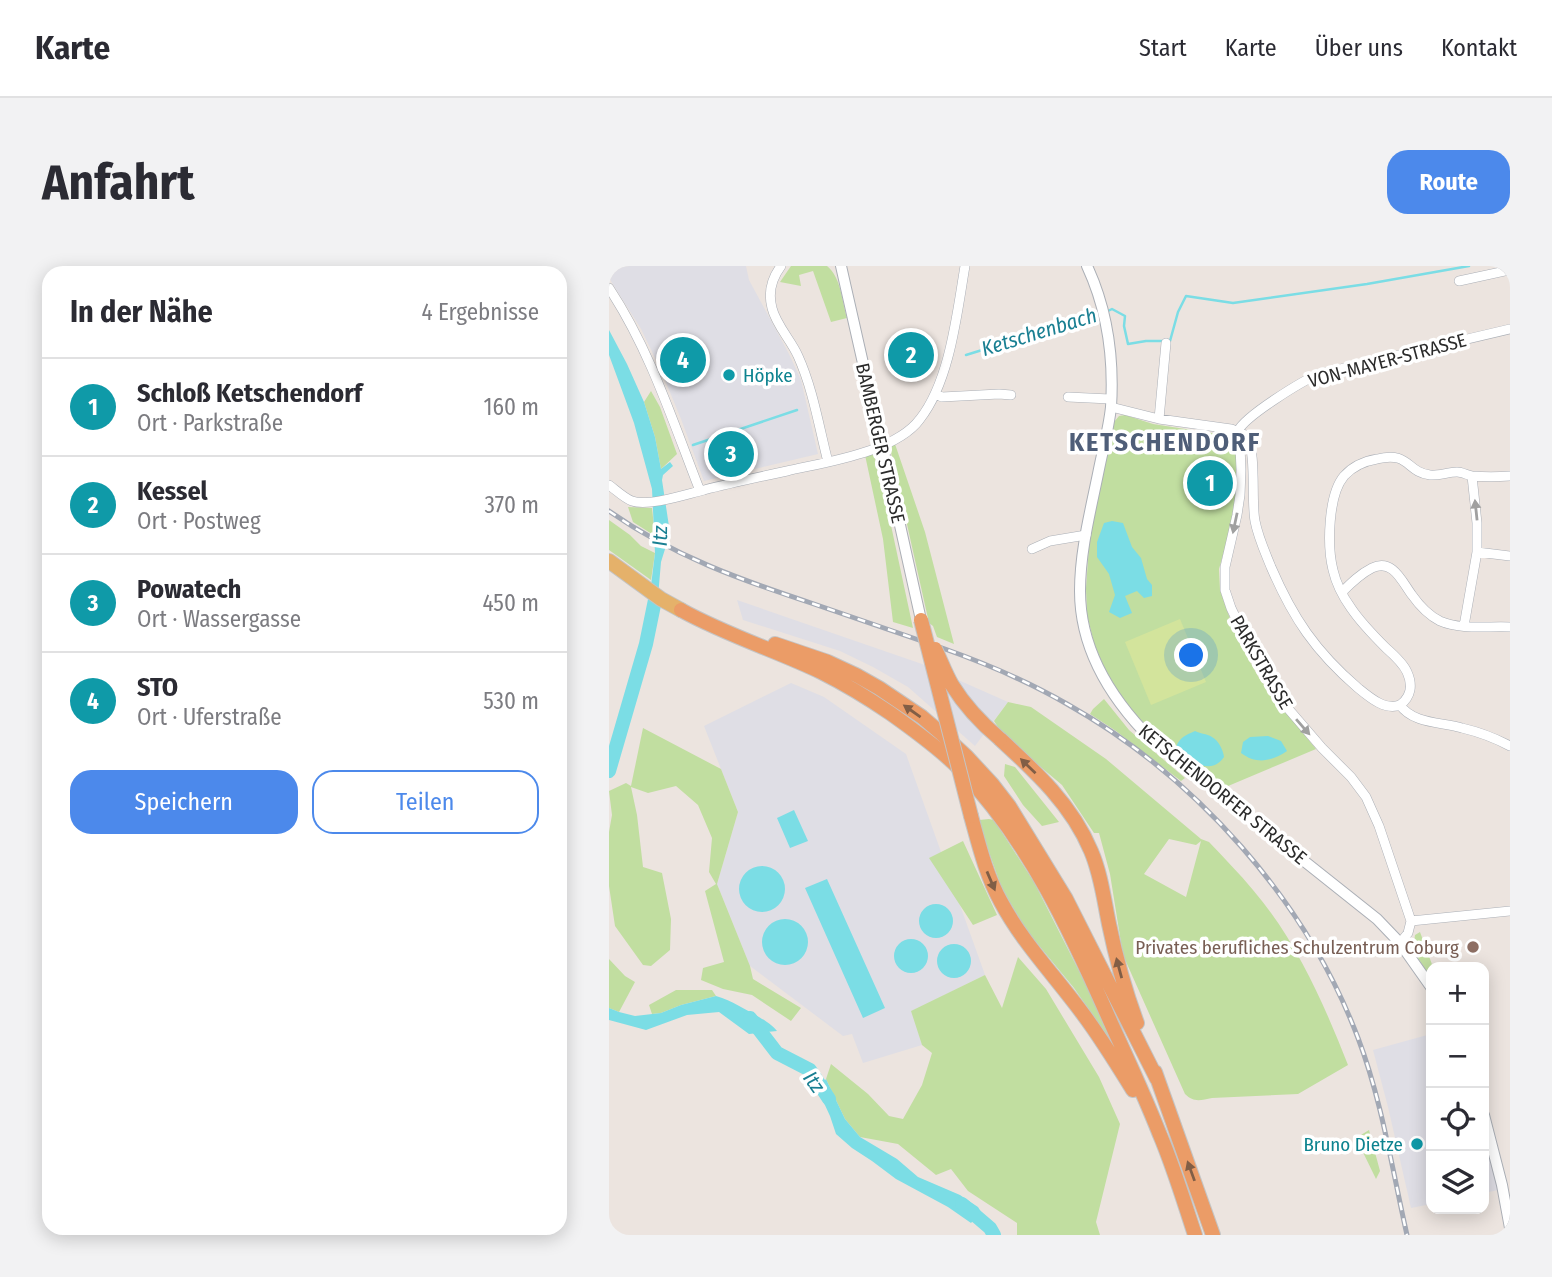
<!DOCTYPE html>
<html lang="de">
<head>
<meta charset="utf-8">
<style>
	:root { --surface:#fff; --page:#f2f2f3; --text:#2b2b33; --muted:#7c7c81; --line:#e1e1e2; --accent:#4c89eb }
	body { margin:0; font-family:"Fira Sans Condensed",sans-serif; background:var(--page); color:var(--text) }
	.controls { position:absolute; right:21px; bottom:21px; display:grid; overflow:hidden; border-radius:14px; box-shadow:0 4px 18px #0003 }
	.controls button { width:63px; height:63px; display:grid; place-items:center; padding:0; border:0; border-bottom:2px solid var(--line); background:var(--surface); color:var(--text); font:35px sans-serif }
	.you { position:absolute; left:583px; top:390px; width:24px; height:24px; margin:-18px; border:5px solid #fff; border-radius:50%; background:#1a73e8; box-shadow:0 0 0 10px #1a73e833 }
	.badge { display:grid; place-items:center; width:46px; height:46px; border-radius:50%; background:var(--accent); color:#fff; font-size:23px; font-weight:700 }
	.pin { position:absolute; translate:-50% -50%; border:4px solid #fff; box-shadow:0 2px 7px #0006 }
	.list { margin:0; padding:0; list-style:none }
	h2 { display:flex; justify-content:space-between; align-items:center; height:91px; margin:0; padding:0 28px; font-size:30px }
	h2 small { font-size:23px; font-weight:400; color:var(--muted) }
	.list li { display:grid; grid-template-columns:46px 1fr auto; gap:21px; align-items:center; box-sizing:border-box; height:98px; padding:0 28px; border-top:2px solid var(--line) }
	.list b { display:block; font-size:26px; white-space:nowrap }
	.list p { margin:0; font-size:23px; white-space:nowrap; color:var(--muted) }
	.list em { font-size:23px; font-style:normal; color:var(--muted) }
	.actions { display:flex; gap:14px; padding:21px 28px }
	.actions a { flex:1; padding:16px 0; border:2px solid var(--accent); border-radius:21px; text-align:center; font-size:24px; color:var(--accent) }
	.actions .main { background:var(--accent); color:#fff }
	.icon { flex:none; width:38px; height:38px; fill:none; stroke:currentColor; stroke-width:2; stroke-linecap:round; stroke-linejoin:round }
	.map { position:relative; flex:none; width:901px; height:969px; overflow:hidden; border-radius:21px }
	header { display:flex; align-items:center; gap:42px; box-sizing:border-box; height:98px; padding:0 35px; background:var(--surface); border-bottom:2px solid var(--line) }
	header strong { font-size:33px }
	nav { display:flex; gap:38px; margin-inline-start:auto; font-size:24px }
	.intro { display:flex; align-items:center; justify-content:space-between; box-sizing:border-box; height:168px; padding:0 42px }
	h1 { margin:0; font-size:49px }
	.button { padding:18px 32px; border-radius:21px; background:var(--accent); color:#fff; font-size:24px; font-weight:700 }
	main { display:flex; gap:42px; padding:0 42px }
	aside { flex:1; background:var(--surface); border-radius:21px; box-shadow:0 4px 18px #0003 }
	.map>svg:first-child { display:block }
</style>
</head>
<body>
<header>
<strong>Karte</strong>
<nav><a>Start</a><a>Karte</a><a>Über uns</a><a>Kontakt</a></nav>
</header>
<div class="intro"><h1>Anfahrt</h1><a class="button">Route</a></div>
<main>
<aside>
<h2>In der Nähe<small>4 Ergebnisse</small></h2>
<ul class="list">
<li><span class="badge" style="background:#0f9aa8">1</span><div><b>Schloß Ketschendorf</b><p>Ort · Parkstraße</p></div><em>160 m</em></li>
<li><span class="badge" style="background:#0f9aa8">2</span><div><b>Kessel</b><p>Ort · Postweg</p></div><em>370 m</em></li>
<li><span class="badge" style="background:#0f9aa8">3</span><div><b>Powatech</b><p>Ort · Wassergasse</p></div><em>450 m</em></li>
<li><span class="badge" style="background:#0f9aa8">4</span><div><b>STO</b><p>Ort · Uferstraße</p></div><em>530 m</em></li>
</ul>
<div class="actions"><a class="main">Speichern</a><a>Teilen</a></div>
</aside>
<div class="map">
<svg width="901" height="969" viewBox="0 0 901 969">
	<rect width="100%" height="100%" fill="#ece4df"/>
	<path fill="#dfdee5" d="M 0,0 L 137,0 L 140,14 L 180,88 L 192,114 L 209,188 L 95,215 L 72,153 L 51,102 L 32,63 L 0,12 Z
		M 128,334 L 313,398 L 399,436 L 366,480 L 299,421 L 264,401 L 231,385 L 134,354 Z
		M 182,417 L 215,431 L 297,488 L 376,709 L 303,745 L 313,779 L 254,797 L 243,768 L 234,770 L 141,700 L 108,618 L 129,546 L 95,460 Z
		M 822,768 L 822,938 L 802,942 L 779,841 L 764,784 Z
		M 875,864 L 889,924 L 875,927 Z"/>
	<path fill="#c1dea0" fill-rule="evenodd" d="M 182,0 L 218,0 C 232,11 233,35 238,52 L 222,56 L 204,5 L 190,9 L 192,20 L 171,16 Z
		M 42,125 L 51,141 L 68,188 L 52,203 L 46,171 L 35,136 Z
		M 516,149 L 544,158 L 615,169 L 624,178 L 628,194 L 627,228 L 620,268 L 610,303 L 611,324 L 627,370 L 650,412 L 707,483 L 612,523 L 553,475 L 524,446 L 508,424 L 494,399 L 485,377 L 478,349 L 477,322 L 481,266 L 505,156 L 510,150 Z
		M 286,178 L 316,266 L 345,378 L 328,371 L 324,360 L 320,357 L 281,182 Z
		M 256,189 L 265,189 L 277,236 L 304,362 L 284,356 L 274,273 Z
		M 19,241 L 43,242 L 46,270 L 24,256 Z
		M 0,254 L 21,269 L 32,280 L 46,287 L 42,314 L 0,284 Z
		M 495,433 L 520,464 L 576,512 L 572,515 L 507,465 L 481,448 L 484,443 Z
		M 399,436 L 422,441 L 497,493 L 592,573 L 600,576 C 615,592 630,607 644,624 C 687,674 715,738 739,799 L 689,828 L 603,832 C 592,834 585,837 576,828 L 514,689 L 501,608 L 490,567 L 485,567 L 453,519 L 395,470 L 385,455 ZM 560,573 L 587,579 L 592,575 L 577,631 L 535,608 Z
		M 34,462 L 112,503 L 129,546 L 108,618 L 141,700 L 144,713 L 192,742 L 182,755 L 143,729 L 114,723 L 92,714 L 94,702 L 115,696 L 96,625 L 107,618 L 100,606 L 103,572 L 89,539 L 67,520 L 39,527 L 22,521 L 28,549 L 34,601 L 53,607 L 62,653 L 61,684 L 42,700 L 34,699 L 6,660 L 0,620 L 0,566 L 3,549 L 0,525 L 17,517 L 22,520 Z
		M 396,498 L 406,501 L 450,556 L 433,560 L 414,539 L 395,510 Z
		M 380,553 L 385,554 L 425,616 L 508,780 L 497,768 L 465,722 L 418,665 L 393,623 L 370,558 L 370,554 Z
		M 354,575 L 388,649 L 364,659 L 320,592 Z
		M 811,666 L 824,701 L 822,701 L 822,709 L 819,708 L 804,684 L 806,669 Z
		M 409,691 L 437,723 L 490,811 L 511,858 L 487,956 L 491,969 L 408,969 L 408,957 L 359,925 L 342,903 L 327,909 L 289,878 L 251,871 L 236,853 L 217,813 L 222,798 L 259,828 L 280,850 L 294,853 L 313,819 L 323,787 L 313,779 L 302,745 L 376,709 L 393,742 Z
		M 0,693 L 16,710 L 26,716 L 10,746 L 0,742 Z
		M 67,724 L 103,724 L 107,730 L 72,739 L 52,747 L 43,748 L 40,739 Z
		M 760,864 L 771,905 L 767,913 L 747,872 Z"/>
	<path fill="#d3e49c" d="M 571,353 L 597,416 L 542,439 L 516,376 Z"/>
	<path fill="#7bdde5" d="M 0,64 L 18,98 L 35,136 L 46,171 L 52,203 L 61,196 L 64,200 L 54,209 L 53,214 L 61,267 L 52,296 L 47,354 L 38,352 L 46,287 L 43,223 L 25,157 L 0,89 Z
		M 503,255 L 514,257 L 523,281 L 532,292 L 538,313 L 543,319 L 543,330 L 535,332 L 528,325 L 516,330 L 523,347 L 511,352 L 500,346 L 506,329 L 500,308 L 488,291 L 488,276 L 495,257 Z
		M 586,465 C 592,468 599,468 603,471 C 610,475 614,484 615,491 C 601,511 580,494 567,481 C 571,471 577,469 586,465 Z
		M 659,470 L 672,475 L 678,485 C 663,495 648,499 632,487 L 634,476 L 641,471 Z
		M 185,544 L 199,575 L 181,582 L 168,552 Z
		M130 623a23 23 0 1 1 46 0a23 23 0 1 1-46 0Z
		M 218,613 L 276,742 L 254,752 L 196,622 Z
		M310 655a17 17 0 1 1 34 0a17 17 0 1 1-34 0Z
		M153 676a23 23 0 1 1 46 0a23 23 0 1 1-46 0Z
		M285 690a17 17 0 1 1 34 0a17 17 0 1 1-34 0Z
		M328 695a17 17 0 1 1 34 0a17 17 0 1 1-34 0Z
		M 107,730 C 124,735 135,743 150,751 C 158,756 162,758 168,765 L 140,768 L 110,746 L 78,749 L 37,764 L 0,754 L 0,742 L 10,746 L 26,750 L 52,747 L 72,739 Z
		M 217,813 L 236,853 L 251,871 L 288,893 L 309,911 L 351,929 L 369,941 L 372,946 L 362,957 L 339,941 L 287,913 L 263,895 L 243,882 L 227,868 L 221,850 L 209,824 Z"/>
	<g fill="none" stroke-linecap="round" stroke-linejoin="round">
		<path stroke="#7bdde5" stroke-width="2.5" d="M 499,45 L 503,43 L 516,50 L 515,60 L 519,78 L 537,75 L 561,75 L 569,46 L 577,30 L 624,37 L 758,18 L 860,0
			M 357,89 L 492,47
			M 84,179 L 188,144"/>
		<path stroke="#7bdde5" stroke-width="14" d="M 0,505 L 37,378 L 46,334
			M 141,752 L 168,787 L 201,804 L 220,833
			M 353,938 L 381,962 L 385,969"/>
		<g stroke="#abafb6" stroke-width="10">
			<path id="minor" d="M 172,0 C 163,12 159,27 163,42 C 167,59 182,74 189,90 C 204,123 210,161 219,196
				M 850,15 L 901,4
				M 0,22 C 41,84 64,156 91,225
				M 326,128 L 333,131 L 390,128 L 402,129
				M 459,131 L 501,133
				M 502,141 L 550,153 L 622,163 C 627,165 633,166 637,170 C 648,184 642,235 646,255 C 649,271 656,286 662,301 C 684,352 706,385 749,422 C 760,431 776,445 791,439
				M 550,153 L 557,77
				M 629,165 L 631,180 L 632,204 L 631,229 L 628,249 L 616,301 L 616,324 L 622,342 L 642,384 L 676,439 L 713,482 L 742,511 L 757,531 L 770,560 L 802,655 L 799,667 L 791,677
				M 629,165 C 636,150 693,115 710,108 L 901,63
				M 0,219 C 7,224 15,232 23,235 C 39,241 78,228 95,224 C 122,217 150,211 178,205 C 217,196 287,186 311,153 C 341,115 348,47 356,0
				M 423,283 L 441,275 L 477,269
				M 868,286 L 901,290
				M 733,326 C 742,317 751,308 763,302 C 784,292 793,316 803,329 C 810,339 819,349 831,355 C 851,364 879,360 901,361
				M 855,360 L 868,286 L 868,257 L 863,210
				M 791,439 C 802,431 804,419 798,406 C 794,397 785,389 777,382 C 765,370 752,357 742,342 C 734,331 727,317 724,304 C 718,280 719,229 735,210 C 743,201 756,195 768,193 C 801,185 797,206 821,209 C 830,210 839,206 848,206 C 853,206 858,209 863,210 C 875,211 889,211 901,210
				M 791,439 C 804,458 833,456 853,462 C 870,466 886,472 901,480
				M 802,655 L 901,645"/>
		</g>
		<g stroke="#abafb6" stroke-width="12">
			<path id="tertiary" d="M 232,0 L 270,168
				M 478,0 C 498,43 505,93 502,141 C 500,161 494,183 490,203 C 482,243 471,284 471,325 C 471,383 503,434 543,474 L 768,653 L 791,677 L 822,721
				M 275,187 L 312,354
				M 875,849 L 893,919 L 901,962"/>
		</g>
		<g stroke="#c4c4c4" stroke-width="16">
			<path id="primary" d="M 0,295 L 52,333 L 72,344"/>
		</g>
		<g stroke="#c4c4c4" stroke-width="16">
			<path id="trunk" d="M 72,344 C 117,369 166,384 212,406 C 236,418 259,432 281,447 C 305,464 330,482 351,503 C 420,574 463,668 502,757 C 519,794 536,831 551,869 C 565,902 575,936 586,969
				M 166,378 L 219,396 L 247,409 L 270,422 L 313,451 L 333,468 L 358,491 L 383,518 L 400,540 L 457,633 L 548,813
				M 391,473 C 427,506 463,539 482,585 C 492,608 495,634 500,658 C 507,692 516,725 528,757
				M 362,550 C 370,579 377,609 392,636 C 414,677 446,710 474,748 C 492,772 508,798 524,824
				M 546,806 L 604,969"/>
		</g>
		<use href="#minor" stroke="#fff" stroke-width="9"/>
		<use href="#tertiary" stroke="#fff" stroke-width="10"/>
		<use href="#primary" stroke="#e5b16a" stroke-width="14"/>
		<use href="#trunk" stroke="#eb9c67" stroke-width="14"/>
		<g stroke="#a2a8b4" stroke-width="5">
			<path id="rail" d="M 0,245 C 64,290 132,314 205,338 C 249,353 293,368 336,383 C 378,398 420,416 458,438 C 586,510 697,634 749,772 C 773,835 783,903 798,969"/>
		</g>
		<use href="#rail" stroke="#fff" stroke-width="2.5" stroke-dasharray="8" stroke-linecap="butt"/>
		<g stroke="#abafb6" stroke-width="12" stroke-linecap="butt">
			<path id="tertiary-bridge" d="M 270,168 L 275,187"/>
		</g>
		<g stroke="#c4c4c4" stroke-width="16" stroke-linecap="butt">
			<path id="trunk-bridge" d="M 312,354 L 362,550
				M 326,383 C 332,395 336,407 343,419 C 356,440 372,457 391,473"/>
		</g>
		<use href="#tertiary-bridge" stroke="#fff" stroke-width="10"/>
		<use href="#trunk-bridge" stroke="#eb9c67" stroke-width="14"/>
	</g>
	<defs><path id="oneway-solid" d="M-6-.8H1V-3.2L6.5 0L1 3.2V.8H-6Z" transform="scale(1.75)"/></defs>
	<g fill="#a0a0a0">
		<use href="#oneway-solid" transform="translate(867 244) rotate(-96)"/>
		<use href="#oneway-solid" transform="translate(626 257) rotate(102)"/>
		<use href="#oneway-solid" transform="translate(694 461) rotate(49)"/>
	</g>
	<g fill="#815e46">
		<use href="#oneway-solid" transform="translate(303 445) rotate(-145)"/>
		<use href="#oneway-solid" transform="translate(419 500) rotate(-136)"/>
		<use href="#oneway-solid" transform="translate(382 615) rotate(67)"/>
		<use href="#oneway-solid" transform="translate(510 702) rotate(-105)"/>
		<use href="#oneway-solid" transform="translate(582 905) rotate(-110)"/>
	</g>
	<g fill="#0f9aa8" stroke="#fff" stroke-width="2.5">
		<circle cx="120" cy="109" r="7"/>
		<circle cx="808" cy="878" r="7"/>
	</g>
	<circle fill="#8d6e63" stroke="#fff" stroke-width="2.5" cx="864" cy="681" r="7"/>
	<g text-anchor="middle" stroke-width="7" stroke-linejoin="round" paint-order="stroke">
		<g font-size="19" fill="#2b2b2b" stroke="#fff">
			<text transform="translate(778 94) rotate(-15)" y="7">VON-MAYER-STRASSE</text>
			<text transform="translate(272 177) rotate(77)" y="7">BAMBERGER STRASSE</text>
			<text transform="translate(653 396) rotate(60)" y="7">PARKSTRASSE</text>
			<text transform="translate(614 528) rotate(39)" y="7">KETSCHENDORFER STRASSE</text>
		</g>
		<g font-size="19" fill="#0d838f" stroke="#fff" text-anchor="start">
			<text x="134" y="116">Höpke</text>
			<text x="794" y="885" text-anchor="end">Bruno Dietze</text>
		</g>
		<g font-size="19" fill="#785e54" stroke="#fff" text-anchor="end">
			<text x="850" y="688">Privates berufliches Schulzentrum Coburg</text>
		</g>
		<g font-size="21" font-style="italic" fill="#197f92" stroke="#fff">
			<text transform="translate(430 66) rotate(-17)" y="7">Ketschenbach</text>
			<text transform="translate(51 270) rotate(-89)" y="7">Itz</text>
			<text transform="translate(205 816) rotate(54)" y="7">Itz</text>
		</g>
		<g font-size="26" font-weight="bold" letter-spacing="2" fill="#4f5e78" stroke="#fff">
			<text x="556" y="185">KETSCHENDORF</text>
		</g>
	</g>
</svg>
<div class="controls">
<button>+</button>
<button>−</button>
<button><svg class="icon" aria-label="locate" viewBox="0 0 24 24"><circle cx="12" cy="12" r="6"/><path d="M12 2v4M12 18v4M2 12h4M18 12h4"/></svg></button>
<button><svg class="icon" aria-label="layers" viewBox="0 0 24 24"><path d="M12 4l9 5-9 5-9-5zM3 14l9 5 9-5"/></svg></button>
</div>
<div class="you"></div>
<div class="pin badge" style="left:601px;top:217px;background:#0f9aa8">1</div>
<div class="pin badge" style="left:302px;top:89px;background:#0f9aa8">2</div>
<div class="pin badge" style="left:122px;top:188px;background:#0f9aa8">3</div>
<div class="pin badge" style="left:74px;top:94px;background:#0f9aa8">4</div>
</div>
</main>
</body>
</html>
